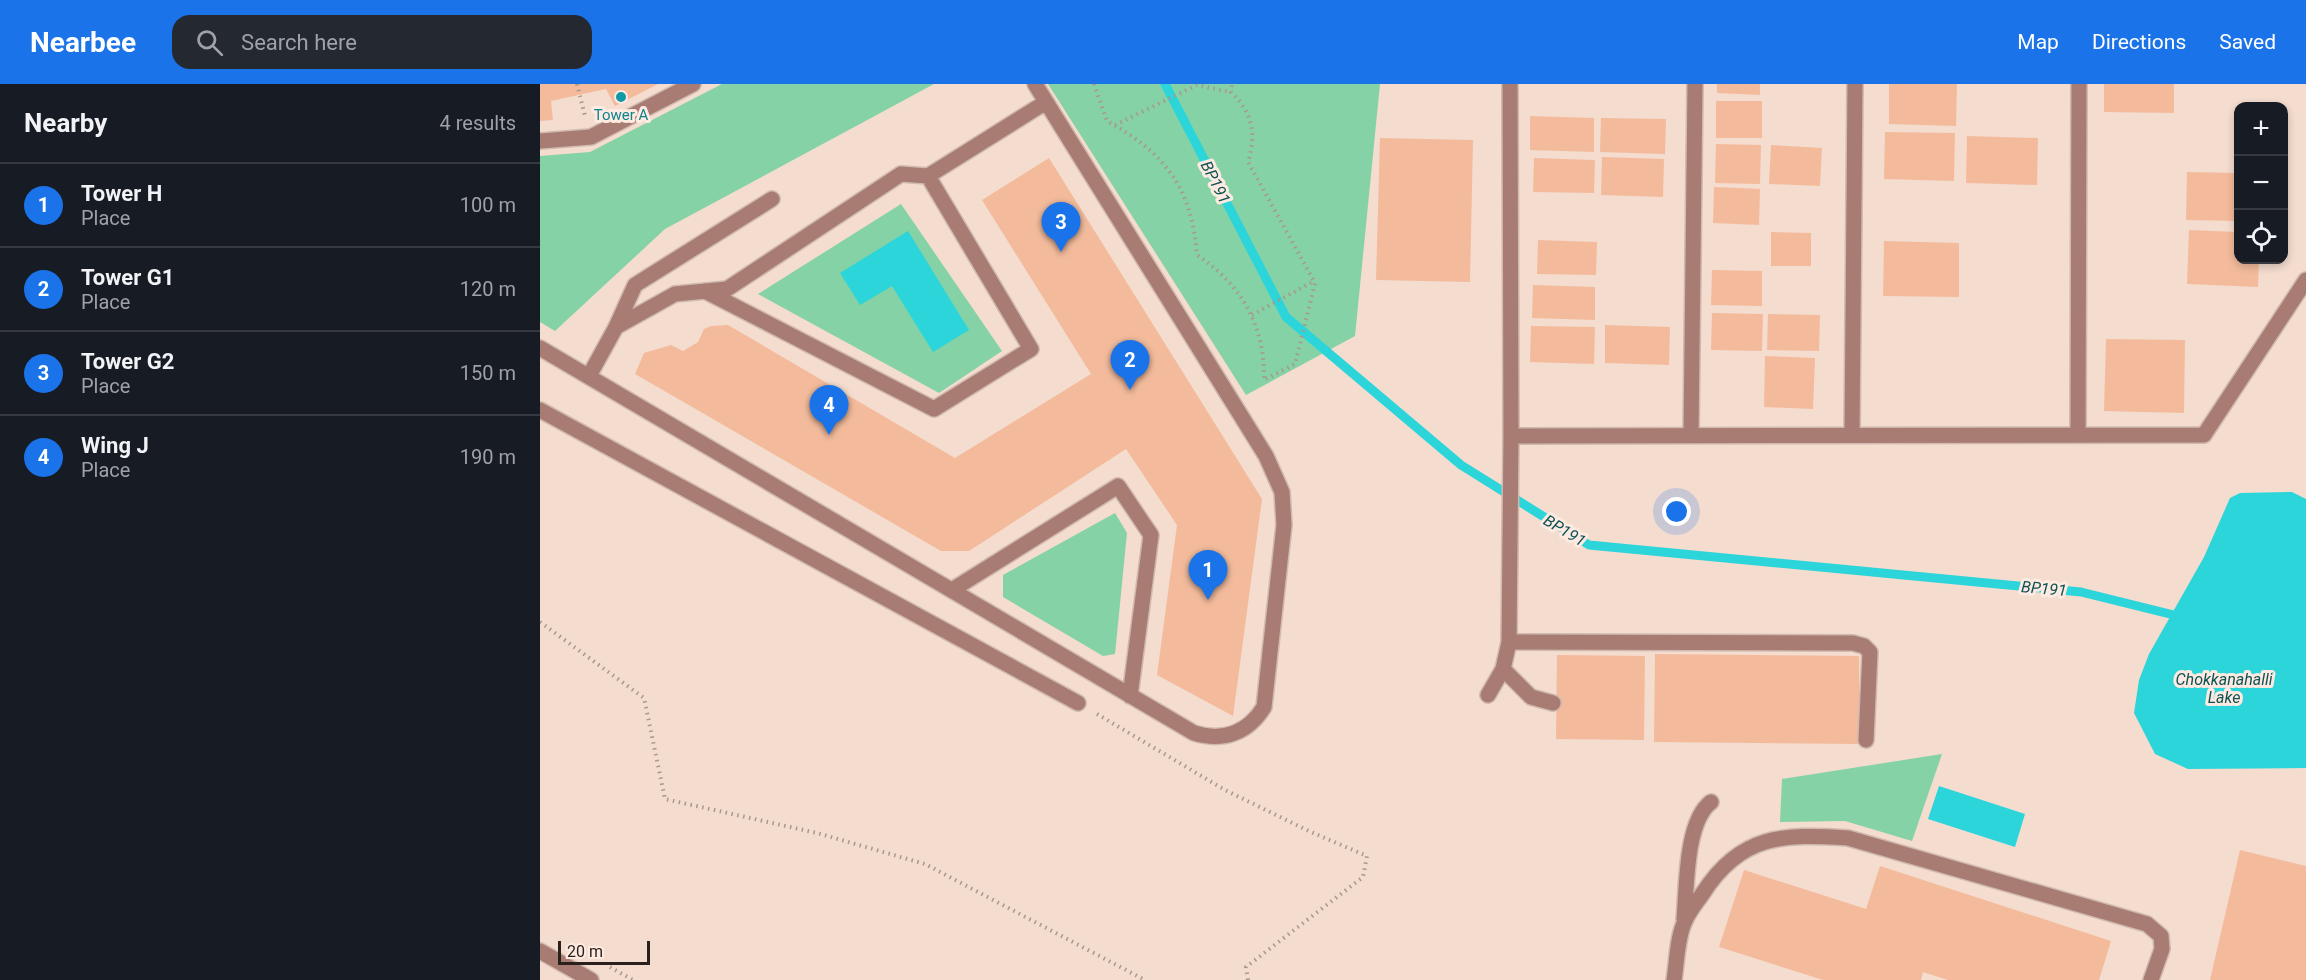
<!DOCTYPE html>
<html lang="en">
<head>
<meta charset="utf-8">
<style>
	:root { --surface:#171b24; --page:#242831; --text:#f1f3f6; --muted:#9ea1a6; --line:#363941; --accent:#1a73e8 }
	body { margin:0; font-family:Roboto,sans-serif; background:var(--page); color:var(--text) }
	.controls { position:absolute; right:18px; top:18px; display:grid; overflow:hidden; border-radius:12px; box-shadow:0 3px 9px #0003 }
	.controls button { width:54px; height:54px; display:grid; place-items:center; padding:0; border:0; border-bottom:2px solid var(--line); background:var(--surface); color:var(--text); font:30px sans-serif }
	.scale { position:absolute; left:18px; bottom:15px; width:92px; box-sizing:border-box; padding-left:6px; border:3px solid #2a211c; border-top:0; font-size:16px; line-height:21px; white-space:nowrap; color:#2a211c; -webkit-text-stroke:4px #feeae0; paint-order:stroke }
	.you { position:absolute; left:1137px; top:428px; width:21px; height:21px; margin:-15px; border:4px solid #fff; border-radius:50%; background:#1a73e8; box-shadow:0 0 0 9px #1a73e833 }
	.badge { display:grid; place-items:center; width:39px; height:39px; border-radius:50%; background:var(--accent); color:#fff; font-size:20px; font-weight:700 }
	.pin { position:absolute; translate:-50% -50px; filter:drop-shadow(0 2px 3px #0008) }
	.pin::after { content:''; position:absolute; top:32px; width:21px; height:18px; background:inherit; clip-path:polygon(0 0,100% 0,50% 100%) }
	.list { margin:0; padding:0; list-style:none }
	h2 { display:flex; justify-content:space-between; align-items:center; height:78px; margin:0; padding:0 24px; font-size:26px }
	h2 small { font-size:20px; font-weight:400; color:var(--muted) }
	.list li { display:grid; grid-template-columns:39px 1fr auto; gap:18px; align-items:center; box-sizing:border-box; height:84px; padding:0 24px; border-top:2px solid var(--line) }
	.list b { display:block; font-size:22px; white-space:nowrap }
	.list p { margin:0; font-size:20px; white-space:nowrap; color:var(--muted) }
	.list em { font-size:20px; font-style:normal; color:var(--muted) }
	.icon { flex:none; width:33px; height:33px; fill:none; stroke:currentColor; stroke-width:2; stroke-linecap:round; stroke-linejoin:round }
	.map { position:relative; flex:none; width:1766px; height:896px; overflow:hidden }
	header { display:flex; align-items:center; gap:36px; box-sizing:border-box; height:84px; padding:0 30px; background:var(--accent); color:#fff }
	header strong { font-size:28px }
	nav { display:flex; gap:33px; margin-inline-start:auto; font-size:21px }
	.search { width:420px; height:54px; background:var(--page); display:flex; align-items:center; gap:15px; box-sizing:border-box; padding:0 21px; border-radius:18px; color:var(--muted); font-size:22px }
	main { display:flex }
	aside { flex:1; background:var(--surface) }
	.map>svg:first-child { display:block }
</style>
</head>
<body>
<header>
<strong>Nearbee</strong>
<div class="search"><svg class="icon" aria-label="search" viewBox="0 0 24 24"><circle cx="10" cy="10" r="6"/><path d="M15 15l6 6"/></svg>Search here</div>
<nav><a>Map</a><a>Directions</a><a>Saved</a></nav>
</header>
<main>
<aside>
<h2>Nearby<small>4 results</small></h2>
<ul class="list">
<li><span class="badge">1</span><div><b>Tower H</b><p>Place</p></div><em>100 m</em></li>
<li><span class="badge">2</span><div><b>Tower G1</b><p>Place</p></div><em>120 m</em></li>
<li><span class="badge">3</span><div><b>Tower G2</b><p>Place</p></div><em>150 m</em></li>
<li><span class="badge">4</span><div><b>Wing J</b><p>Place</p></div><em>190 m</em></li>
</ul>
</aside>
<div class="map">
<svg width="1766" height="896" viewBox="0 0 1766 896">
	<rect width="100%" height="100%" fill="#f4dccf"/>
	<path fill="#84d2a5" d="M 182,0 L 394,0 L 125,145 L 15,247 L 0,238 L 0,72 L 50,68 Z
		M 508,0 L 840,0 L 815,252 L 706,311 Z
		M 361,120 L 462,267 L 399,309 L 218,210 Z
		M 575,429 L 587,449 L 575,570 L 563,572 L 463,513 L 463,491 Z
		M 1402,670 L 1372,757 L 1305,737 L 1240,738 L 1242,695 Z"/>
	<path fill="#2cd5da" d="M 368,147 L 429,246 L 393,268 L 352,202 L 320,221 L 300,189 Z
		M 1752,408 L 1766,415 L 1766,684 L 1648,685 L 1615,670 L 1594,629 L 1599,596 L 1609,570 L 1664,473 L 1690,414 L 1700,409 Z
		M 1399,702 L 1485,730 L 1475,763 L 1388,735 Z"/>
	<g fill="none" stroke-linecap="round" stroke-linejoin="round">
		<path stroke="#2cd5da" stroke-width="9" d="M 625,0 L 746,233 L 921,381 L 1049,461 L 1541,508 L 1642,533"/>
	</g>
	<path fill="#f3bb9c" d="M 0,0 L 118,0 L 75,22 L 66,5 L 11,17 L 13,36 L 0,37 Z
		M 1177,0 L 1220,0 L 1220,11 L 1177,9 Z
		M 1349,0 L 1417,0 L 1416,42 L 1349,40 Z
		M 1564,0 L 1634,0 L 1634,29 L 1564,28 Z
		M 1176,17 L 1222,17 L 1222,54 L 1176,54 Z
		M 990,32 L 1054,34 L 1054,68 L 990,66 Z
		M 1061,34 L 1126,35 L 1125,70 L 1060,68 Z
		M 1345,48 L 1415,49 L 1414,97 L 1344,95 Z
		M 1427,52 L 1498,54 L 1497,101 L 1426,99 Z
		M 840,54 L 933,56 L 930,198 L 836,196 Z
		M 1176,60 L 1221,61 L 1220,100 L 1175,99 Z
		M 1231,61 L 1282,64 L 1280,102 L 1229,100 Z
		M 1062,73 L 1124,75 L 1123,113 L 1061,111 Z
		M 509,74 L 722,415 L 693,632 L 617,591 L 637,441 L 586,365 L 429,467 L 401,467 L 95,290 L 104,269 L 131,261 L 143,267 L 158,258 L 164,245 L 171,242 L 188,241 L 415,374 L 551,290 L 442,116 Z
		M 994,74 L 1055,76 L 1054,109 L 993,108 Z
		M 1647,88 L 1698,89 L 1698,137 L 1646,136 Z
		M 1174,103 L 1220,105 L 1219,141 L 1173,139 Z
		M 1649,146 L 1698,148 L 1698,176 L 1719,176 L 1718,203 L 1647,200 Z
		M 1231,148 L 1271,149 L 1271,182 L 1231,182 Z
		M 998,156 L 1057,158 L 1056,191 L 997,190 Z
		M 1344,157 L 1419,159 L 1419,213 L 1343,212 Z
		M 1172,186 L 1222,187 L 1222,222 L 1171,221 Z
		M 993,201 L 1055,203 L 1055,236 L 992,234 Z
		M 1172,229 L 1223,230 L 1222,267 L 1171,266 Z
		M 1228,230 L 1280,231 L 1279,267 L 1227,266 Z
		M 1065,241 L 1130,243 L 1129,281 L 1065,279 Z
		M 991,242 L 1055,243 L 1054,280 L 990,278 Z
		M 1566,255 L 1645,256 L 1644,329 L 1564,327 Z
		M 1225,272 L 1275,274 L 1273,325 L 1224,323 Z
		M 1115,570 L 1319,572 L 1319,660 L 1114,658 Z
		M 1017,571 L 1105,572 L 1104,656 L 1016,655 Z
		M 1700,766 L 1766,782 L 1766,896 L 1670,896 Z
		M 1340,782 L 1571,857 L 1559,896 L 1408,896 L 1383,888 L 1381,896 L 1283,896 L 1179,863 L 1204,786 L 1326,825 Z"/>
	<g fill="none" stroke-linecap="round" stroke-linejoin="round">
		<g stroke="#d0baaf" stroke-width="18">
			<path id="minor" d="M 970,0 L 971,352 L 1664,351 L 1766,196
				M 0,57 L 51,53 L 153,0
				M 165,207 L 394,325 L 491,265 L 388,92
				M 76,243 L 95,201 L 232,115
				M 0,264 L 654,649 C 683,658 708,649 724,623 L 744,441 L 742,408 L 726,372 L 495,0
				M 49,292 L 76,243 L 135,210 L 187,205 L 361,90 L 388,92 L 506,18
				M 0,326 L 538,619
				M 1151,351 L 1155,0
				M 1312,351 L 1315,0
				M 1538,351 L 1539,0
				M 412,506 L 578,402 L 611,451 L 590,612
				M 969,558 L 1313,559 L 1324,562 L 1330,568 L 1326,656
				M 963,585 L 991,613 L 1013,619
				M 948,611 L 963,585 L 969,558 L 971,352
				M 1144,835 C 1147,804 1145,738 1171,718
				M 0,867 L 51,896
				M 1134,896 C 1137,878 1137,853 1145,837 C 1149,827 1157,818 1163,809 C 1201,750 1243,750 1308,754 L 1607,840 L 1621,852 L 1622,865 L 1611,896"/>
		</g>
		<path stroke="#aa978d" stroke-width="4" stroke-dasharray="1.5 4.5" stroke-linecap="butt" d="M 37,0 L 45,32
			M 554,0 L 567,37 C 625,69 652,104 657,171 C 702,201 725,242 724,296 L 755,280 L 775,199 L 708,78 C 717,50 712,28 691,8 L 692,0
			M 575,41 L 657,1 L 690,8
			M 712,231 L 774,197
			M 0,538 L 104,614 L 125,715 L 277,749 L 385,780 L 605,896
			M 557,630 L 685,706 L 771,748 L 827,772 L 823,793 L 706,883 L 708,896
			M 70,883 L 93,896"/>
		<use href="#minor" stroke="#a87b73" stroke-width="15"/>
	</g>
	<circle fill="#0f9aa8" stroke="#feeae0" stroke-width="2" cx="81" cy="13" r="6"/>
	<g text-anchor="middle" stroke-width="6" stroke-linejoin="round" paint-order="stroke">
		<g font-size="15" fill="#0d838f" stroke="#feeae0">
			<text x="81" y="36">Tower A</text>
		</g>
		<g font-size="16" font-style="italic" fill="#0d5254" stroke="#feeae0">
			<text transform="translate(676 98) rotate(63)" y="6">BP191</text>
			<text transform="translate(1025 446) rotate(31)" y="6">BP191</text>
			<text transform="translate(1504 504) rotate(5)" y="6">BP191</text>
			<text x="1684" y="601">Chokkanahalli<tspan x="1684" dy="18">Lake</tspan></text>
		</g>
	</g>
</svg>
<div class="controls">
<button>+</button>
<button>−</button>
<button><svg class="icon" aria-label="locate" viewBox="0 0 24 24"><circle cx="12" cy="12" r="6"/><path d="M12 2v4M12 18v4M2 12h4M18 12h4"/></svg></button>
</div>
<div class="scale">20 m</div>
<div class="you"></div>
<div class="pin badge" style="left:668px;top:516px">1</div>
<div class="pin badge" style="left:590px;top:306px">2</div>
<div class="pin badge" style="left:521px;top:168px">3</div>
<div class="pin badge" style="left:289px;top:351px">4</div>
</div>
</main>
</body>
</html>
